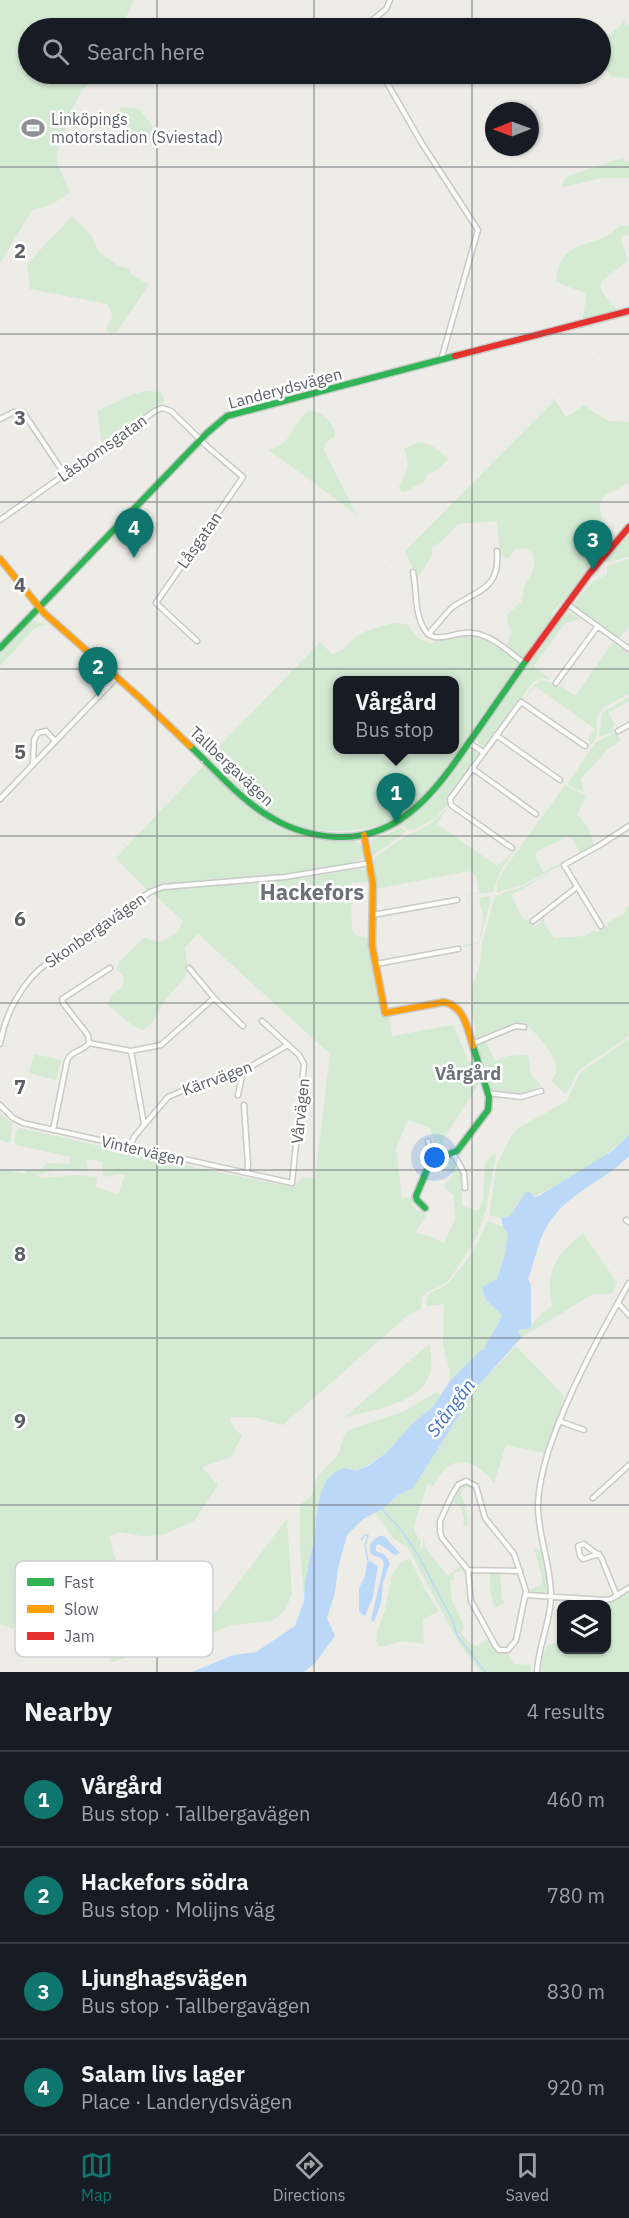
<!DOCTYPE html>
<html lang="en">
<head>
<meta charset="utf-8">
<style>
	:root { --surface:#171b24; --page:#20242c; --text:#f1f3f6; --muted:#9ea1a6; --line:#363941; --accent:#0f766e }
	body { margin:0; font-family:"IBM Plex Sans",sans-serif; background:var(--page); color:var(--text) }
	.controls { position:absolute; right:18px; bottom:18px; display:grid; overflow:hidden; border-radius:12px; box-shadow:0 2px 4px #0004 }
	.controls button { width:54px; height:54px; display:grid; place-items:center; padding:0; border:0; border-bottom:2px solid var(--line); background:var(--surface); color:var(--text); font:30px sans-serif }
	.compass { position:absolute; left:485px; top:102px; width:54px; height:54px; border-radius:50%; background:var(--surface); box-shadow:0 2px 4px #0004; rotate:269deg }
	.you { position:absolute; left:435px; top:1158px; width:21px; height:21px; margin:-15px; border:4px solid #fff; border-radius:50%; background:#1a73e8; box-shadow:0 0 0 9px #1a73e833 }
	.badge { display:grid; place-items:center; width:39px; height:39px; border-radius:50%; background:var(--accent); color:#fff; font-size:20px; font-weight:700 }
	.pin { position:absolute; translate:-50% -50px; filter:drop-shadow(0 2px 3px #0008) }
	.pin::after { content:''; position:absolute; top:32px; width:21px; height:18px; background:inherit; clip-path:polygon(0 0,100% 0,50% 100%) }
	.popup { position:absolute; left:333px; top:676px; width:126px; height:78px; box-sizing:border-box; display:grid; place-content:center; border-radius:12px; background:var(--surface); filter:drop-shadow(0 2px 4px #0005); font-size:20px; white-space:nowrap; color:var(--muted) }
	.popup b { font-size:22px; color:var(--text) }
	.popup::after { content:''; position:absolute; left:50%; top:100%; margin-left:-12px; border:12px solid transparent; border-top-color:var(--surface) }
	.list { margin:0; padding:0; list-style:none }
	h2 { display:flex; justify-content:space-between; align-items:center; height:78px; margin:0; padding:0 24px; font-size:26px }
	h2 small { font-size:20px; font-weight:400; color:var(--muted) }
	.list li { display:grid; grid-template-columns:39px 1fr auto; gap:18px; align-items:center; box-sizing:border-box; height:96px; padding:0 24px; border-top:2px solid var(--line) }
	.list b { display:block; font-size:22px; white-space:nowrap }
	.list p { margin:0; font-size:20px; white-space:nowrap; color:var(--muted) }
	.list em { font-size:20px; font-style:normal; color:var(--muted) }
	.icon { flex:none; width:33px; height:33px; fill:none; stroke:currentColor; stroke-width:2; stroke-linecap:round; stroke-linejoin:round }
	.map { position:relative; flex:none; width:629px; height:1672px; overflow:hidden }
	.search { position:absolute; background:var(--surface); box-shadow:0 2px 4px #0004; left:18px; right:18px; top:18px; height:66px; display:flex; align-items:center; gap:15px; box-sizing:border-box; padding:0 21px; border-radius:33px; color:var(--muted); font-size:22px }
	.sheet { height:462px; background:var(--surface) }
	nav { display:flex; justify-content:space-around; align-items:center; box-sizing:border-box; height:84px; border-top:2px solid var(--line); background:var(--surface); font-size:16px; color:var(--muted) }
	nav a { display:grid; justify-items:center; gap:3px }
	nav .on { color:var(--accent) }
	.map>svg:first-child { display:block }
</style>
</head>
<body>
<div class="map">
<svg width="629" height="1672" viewBox="0 0 629 1672">
	<rect width="100%" height="100%" fill="#edece7"/>
	<path fill="#d4ead3" fill-rule="evenodd" d="M 0,0 L 134,0 L 121,28 L 28,28 L 28,74 L 99,74 L 83,89 L 76,101 L 56,155 L 59,168 L 70,192 C 57,202 48,207 32,210 L 0,263 Z
		M 623,19 L 629,27 L 629,78 L 612,77 L 601,62 L 601,42 L 620,26 Z
		M 121,107 L 139,109 L 152,125 L 153,134 L 147,141 L 139,140 L 117,113 Z
		M 622,158 L 629,162 L 629,178 L 603,178 L 562,187 L 562,182 L 568,176 Z
		M 72,216 L 93,237 L 98,251 L 118,266 L 128,268 L 131,274 L 149,285 L 117,331 L 112,333 L 107,331 L 107,325 L 112,319 L 111,311 L 107,304 L 30,289 L 27,264 Z
		M 619,226 L 629,226 L 629,235 L 622,237 L 621,240 L 628,260 L 602,281 L 600,286 L 603,293 L 619,312 L 582,321 L 586,298 L 585,293 L 556,282 C 560,234 594,253 619,226 Z
		M 145,391 L 161,392 L 164,401 L 102,444 L 97,411 L 133,394 Z
		M 555,400 L 566,417 L 584,405 L 608,421 L 629,422 L 629,483 C 622,488 613,490 606,495 C 592,506 605,524 612,536 L 579,579 L 572,590 L 553,612 L 550,620 L 526,656 L 521,658 L 506,647 L 512,632 L 507,621 L 507,615 L 521,602 L 524,587 L 531,575 L 535,563 L 533,553 L 525,548 L 516,549 L 507,559 L 500,553 L 497,521 L 458,524 L 442,541 L 432,548 L 432,556 L 417,578 L 405,551 Z
		M 310,410 C 322,412 335,423 335,436 L 326,442 L 324,451 L 357,515 L 269,450 C 293,445 293,420 310,410 Z
		M 418,442 C 428,442 441,451 448,459 L 437,470 L 427,475 L 425,481 L 405,492 L 401,492 L 399,487 C 406,470 412,469 404,449 Z
		M 629,533 L 629,557 L 604,563 L 607,557 Z
		M 629,559 L 629,627 L 619,638 L 576,607 L 575,602 L 592,582 L 607,574 L 607,566 Z
		M 569,612 L 581,619 L 565,623 L 534,666 L 551,680 L 543,678 L 534,681 L 486,745 L 482,746 L 478,745 L 477,737 L 562,617 Z
		M 32,620 L 48,625 L 39,626 L 33,630 L 0,666 L 0,653 Z
		M 395,623 L 407,624 L 418,638 L 432,644 C 457,624 503,638 519,663 L 437,780 C 408,818 383,830 336,831 C 317,831 296,828 279,818 C 253,803 231,778 209,757 L 320,642 L 332,654 C 348,650 347,642 358,635 C 369,629 383,626 395,623 ZM 338,680 L 454,680 L 454,750 L 338,750 Z
		M 613,642 L 629,654 L 629,694 C 621,699 606,704 600,712 C 592,724 603,735 589,746 L 590,741 L 588,739 L 595,729 L 535,686 L 524,700 C 536,682 539,674 559,688 L 561,686 L 575,696 Z
		M 629,697 L 629,701 L 608,713 L 615,724 L 612,726 L 615,731 L 599,737 L 602,713 Z
		M 616,732 L 621,740 L 607,750 L 581,779 L 584,793 L 567,784 L 596,742 Z
		M 473,750 L 477,753 L 476,759 L 448,799 L 447,805 L 434,819 L 413,830 L 408,830 L 402,825 L 434,797 L 467,752 Z
		M 204,765 L 249,807 L 276,827 L 312,839 L 354,841 L 362,846 L 363,857 C 339,876 201,882 164,884 L 148,891 L 116,858 Z
		M 565,785 L 586,796 L 577,814 L 590,830 L 594,846 L 580,853 L 573,839 L 568,836 L 538,851 L 535,855 L 543,872 L 561,863 L 561,865 L 523,885 L 497,892 L 497,884 L 503,871 Z
		M 448,806 L 437,824 L 497,866 L 514,851 L 500,872 L 493,892 L 462,896 L 479,893 L 476,876 L 469,871 L 376,889 L 374,858 L 407,835 L 422,829 L 433,822 Z
		M 401,828 L 407,831 L 372,856 L 371,844 L 373,839 Z
		M 562,867 L 511,895 L 523,919 L 529,920 L 534,927 L 539,923 L 544,915 L 544,922 L 554,938 L 585,936 L 594,930 L 596,933 L 608,925 L 607,923 L 623,914 L 629,905 L 629,1036 L 579,1070 L 566,1094 L 551,1081 L 556,1074 C 558,1052 538,1037 524,1022 L 474,1042 L 476,1035 L 472,1012 L 472,988 L 480,964 L 482,943 L 495,896 L 524,886 Z
		M 358,869 L 366,870 L 368,872 L 371,882 L 352,883 L 342,896 L 322,902 L 317,906 L 343,898 L 351,887 L 352,930 L 356,935 L 368,938 L 382,1018 L 389,1015 L 392,1036 L 453,1025 L 469,1062 L 475,1061 L 481,1081 L 443,1139 L 444,1154 L 438,1156 L 434,1154 L 432,1146 L 434,1140 L 430,1128 L 408,1120 L 396,1149 L 402,1198 L 413,1197 L 414,1200 L 411,1203 L 417,1211 L 421,1210 L 426,1216 L 415,1233 L 433,1237 L 444,1243 L 455,1220 L 454,1196 L 443,1186 L 454,1174 L 446,1168 L 444,1158 L 452,1157 L 462,1172 L 462,1206 L 478,1211 L 483,1200 L 485,1163 L 494,1153 L 496,1155 C 487,1197 489,1224 462,1260 C 457,1268 452,1277 445,1283 C 438,1289 430,1288 422,1297 L 421,1309 L 407,1316 L 283,1425 L 253,1417 L 229,1417 L 233,1427 L 242,1436 L 231,1457 L 202,1467 L 218,1485 L 194,1521 L 163,1535 L 142,1536 L 119,1532 L 109,1537 L 115,1559 L 175,1609 C 159,1632 140,1656 112,1662 L 94,1623 L 81,1613 L 23,1633 L 0,1624 L 0,1169 L 26,1174 L 25,1170 L 40,1170 L 47,1163 L 68,1164 L 71,1157 L 16,1145 L 14,1142 L 17,1129 L 20,1128 L 202,1169 L 293,1187 L 302,1177 L 315,1179 L 330,1054 L 198,934 L 185,947 C 191,986 181,976 163,1004 C 156,1014 154,1024 143,1030 L 133,1026 L 107,1004 L 112,994 L 122,988 L 124,977 L 117,969 L 119,962 L 144,938 L 161,942 L 179,931 L 183,921 L 153,893 L 173,888 L 310,877 ZM 86,1159 L 102,1162 L 103,1175 L 109,1177 L 116,1174 L 125,1175 L 118,1195 L 96,1187 L 97,1177 L 75,1175 L 45,1178 L 35,1176 L 57,1169 L 88,1171 Z
		M 489,896 L 491,899 L 479,943 L 465,947 L 463,945 L 476,943 L 479,941 L 483,918 L 479,898 L 463,901 Z
		M 629,1039 L 629,1135 C 598,1164 558,1189 518,1202 L 510,1216 L 501,1218 L 489,1215 L 497,1164 L 511,1136 L 518,1128 L 567,1101 L 580,1073 Z
		M 486,1041 L 495,1061 L 508,1056 L 528,1055 L 531,1075 L 542,1086 L 521,1095 L 490,1090 L 475,1047 Z
		M 34,1054 L 61,1060 L 56,1080 L 29,1073 Z
		M 0,1113 L 13,1124 L 10,1143 L 0,1140 Z
		M 487,1221 L 503,1226 L 508,1233 L 505,1254 L 497,1279 L 482,1288 L 485,1299 L 502,1315 C 498,1328 488,1337 484,1350 L 450,1381 L 449,1368 L 443,1345 L 444,1304 L 426,1306 L 426,1300 C 430,1288 441,1291 448,1283 C 464,1266 479,1244 487,1221 Z
		M 583,1233 L 617,1283 L 612,1294 L 593,1294 L 521,1338 L 518,1330 L 528,1329 L 542,1313 L 552,1306 C 545,1270 556,1255 583,1233 Z
		M 429,1344 C 444,1402 385,1406 344,1418 Z
		M 516,1346 L 565,1397 L 545,1453 L 506,1445 L 494,1483 C 475,1458 448,1452 434,1486 L 428,1483 L 414,1525 L 415,1531 L 421,1543 L 419,1551 L 423,1546 L 423,1535 L 426,1549 L 448,1576 L 462,1565 L 464,1572 L 454,1572 L 454,1580 L 450,1580 L 452,1600 L 464,1626 L 461,1633 L 455,1636 L 408,1548 L 393,1538 L 375,1513 L 397,1496 L 413,1488 L 477,1387 Z
		M 436,1392 L 442,1396 L 433,1407 L 414,1422 L 387,1452 L 320,1496 L 316,1517 L 315,1535 L 304,1593 L 300,1551 L 300,1505 L 311,1496 L 317,1477 L 338,1455 L 345,1433 L 351,1429 L 403,1412 Z
		M 463,1484 L 473,1486 L 461,1490 L 469,1525 L 463,1526 L 464,1520 L 461,1506 L 451,1502 L 459,1486 Z
		M 287,1519 L 292,1593 L 286,1609 L 279,1616 L 271,1621 L 231,1625 L 198,1640 L 197,1637 Z
		M 534,1548 L 541,1550 L 546,1575 L 547,1590 C 543,1595 532,1595 528,1590 L 542,1585 L 542,1578 Z
		M 410,1559 L 426,1591 L 439,1611 L 423,1619 L 424,1644 L 403,1641 L 380,1647 L 376,1641 L 377,1633 L 385,1610 L 392,1574 L 402,1561 Z
		M 490,1572 L 501,1573 L 500,1575 L 502,1600 L 505,1602 L 495,1608 L 490,1590 Z
		M 629,1593 L 629,1672 L 542,1672 L 542,1659 L 547,1645 L 558,1643 L 561,1639 L 562,1650 L 606,1650 L 606,1604 L 604,1604 Z
		M 462,1634 L 469,1643 L 476,1646 L 489,1639 L 497,1651 L 507,1653 L 514,1664 L 531,1665 L 531,1672 L 481,1672 L 457,1641 L 456,1637 Z"/>
	<path fill="#bbd8f8" d="M 629,1135 L 629,1156 C 622,1162 615,1169 607,1174 C 584,1190 562,1201 547,1226 C 537,1243 535,1262 528,1279 L 531,1285 L 531,1326 L 528,1329 L 518,1330 L 521,1338 L 477,1387 L 413,1488 L 397,1496 L 382,1509 L 363,1519 L 347,1535 L 338,1568 L 335,1592 L 327,1618 L 335,1636 L 315,1663 L 304,1672 L 192,1672 L 233,1655 L 256,1652 L 295,1626 L 304,1601 L 305,1582 L 315,1535 L 316,1518 L 320,1496 L 326,1481 L 334,1473 L 344,1468 L 356,1471 L 368,1466 L 387,1452 L 414,1422 L 433,1407 L 450,1381 L 480,1351 L 484,1350 C 488,1337 498,1328 502,1315 L 485,1299 L 482,1287 L 497,1279 L 505,1254 L 508,1233 L 504,1229 L 501,1218 L 510,1216 L 526,1192 L 530,1192 L 534,1197 L 539,1196 L 612,1151 Z
		M 380,1536 L 384,1536 L 400,1553 L 395,1555 L 379,1544 L 376,1546 L 376,1551 L 385,1555 L 390,1563 L 383,1583 L 381,1603 L 374,1622 L 371,1620 L 384,1564 L 382,1559 L 371,1554 C 368,1544 371,1541 380,1536 Z
		M 370,1561 L 378,1566 L 373,1597 L 365,1616 L 359,1612 L 359,1588 L 365,1576 L 367,1563 Z"/>
	<g fill="none" stroke-linecap="round" stroke-linejoin="round">
		<path stroke="#bbd8f8" stroke-width="1.5" d="M 382,1509 L 402,1531 L 418,1555 L 453,1621 L 457,1635 L 485,1672
			M 361,1540 L 365,1535 L 368,1535 L 365,1546 L 368,1561"/>
		<g stroke="#c9c9c8" stroke-width="7">
			<path id="street" d="M 363,28 L 386,9 L 390,0
				M 382,74 L 421,142 L 478,230 L 441,360
				M 0,419 L 14,412 L 23,412 L 65,475
				M 0,520 L 155,411 L 162,408 L 171,411 L 210,449 L 243,477 L 156,603 L 197,641
				M 413,572 C 417,590 414,610 423,627 C 433,648 455,630 473,633 C 492,635 509,652 524,663
				M 567,604 L 629,649
				M 430,635 L 431,631 C 439,623 446,612 454,606 C 481,589 500,588 497,551
				M 556,683 L 598,626
				M 618,731 L 629,725
				M 496,735 L 560,780
				M 469,743 L 483,752
				M 33,764 L 34,740 L 38,733 L 46,731 L 55,741
				M 472,768 L 536,814
				M 0,799 L 117,677
				M 512,848 L 451,805 L 450,799 L 521,702 L 585,746
				M 372,915 L 457,900
				M 533,921 L 577,887
				M 601,926 L 564,865 L 600,845 L 629,826
				M 376,964 L 458,949
				M 189,968 L 214,998 L 243,1026
				M 89,1043 L 88,1035 L 63,1003 L 62,999 L 110,968
				M 0,1044 C 5,1014 22,982 46,964 L 150,892 L 163,887 L 285,877 L 370,863
				M 472,1044 L 516,1026 L 524,1027
				M 131,1051 L 144,1124
				M 488,1093 L 521,1097 L 541,1091
				M 238,1095 L 243,1071
				M 0,1105 L 13,1118 L 23,1123 L 292,1183 L 304,1064 L 299,1055 L 262,1021
				M 244,1105 L 248,1165 L 247,1173
				M 53,1130 L 67,1061 C 71,1050 83,1052 89,1043 L 131,1051 L 161,1045 L 214,998
				M 428,1141 L 434,1160
				M 130,1147 L 134,1137 L 168,1097 L 205,1081 L 243,1071 L 288,1045
				M 453,1153 L 464,1173 L 465,1188
				M 626,1220 L 629,1222
				M 618,1303 L 629,1315
				M 559,1421 L 584,1430
				M 466,1481 L 476,1486 L 485,1518 L 514,1554 L 526,1591 L 516,1640 L 508,1650 L 499,1650 L 495,1645 L 471,1601 L 468,1570 L 442,1538 L 440,1531 L 440,1521 L 452,1495 L 458,1485 Z
				M 593,1498 L 629,1465
				M 599,1554 L 583,1559 L 580,1556 L 578,1546 L 584,1544 L 601,1557 L 617,1596
				M 468,1570 L 520,1571
				M 526,1595 L 605,1600 L 611,1599 L 629,1588
				M 537,1672 C 538,1646 551,1621 551,1596 C 551,1565 538,1536 538,1506 C 538,1487 543,1469 548,1452 C 568,1392 598,1338 629,1283"/>
		</g>
		<g stroke="#c9cac9" stroke-width="9">
			<path id="fast" d="M 0,648 L 207,433 L 227,416 L 455,356
				M 190,746 C 216,770 241,801 272,818 C 292,830 314,836 337,837 C 403,840 439,786 472,738 C 491,711 509,685 527,659
				M 425,1208 L 417,1200 L 416,1196 L 429,1165 L 434,1160 L 457,1151 L 488,1110 L 489,1097 L 473,1046"/>
		</g>
		<g stroke="#c9cac9" stroke-width="9">
			<path id="slow" d="M 0,559 L 44,613 L 139,697 L 190,746
				M 364,835 L 373,884 L 372,945 L 385,1013 L 444,1002 C 465,1007 467,1028 473,1046"/>
		</g>
		<g stroke="#c9cac9" stroke-width="9">
			<path id="jam" d="M 455,356 L 629,311
				M 527,659 L 589,574 L 629,527"/>
		</g>
		<use href="#street" stroke="#fcfcfb" stroke-width="4"/>
		<use href="#fast" stroke="#30b455" stroke-width="6"/>
		<use href="#slow" stroke="#ff9f0a" stroke-width="6"/>
		<use href="#jam" stroke="#e5322d" stroke-width="6"/>
		<path stroke="#e4e4e4" stroke-width="1.5" stroke-dasharray="1.5 8" stroke-linecap="butt" d="M 0,977 L 402,549 L 629,324"/>
	</g>
	<path fill="none" stroke="#5c6066" stroke-width="1.5" stroke-opacity="0.55" d="M 157,0 L 157,28M 314,0 L 314,28M 472,0 L 472,28M 157,74 L 157,1672M 314,74 L 314,1672M 472,74 L 472,1672M 0,167 L 629,167M 0,334 L 629,334M 0,502 L 629,502M 0,669 L 629,669M 0,836 L 629,836M 0,1003 L 629,1003M 0,1170 L 629,1170M 0,1338 L 629,1338M 0,1505 L 629,1505"/>
	<defs>
		<g id="stadium-bare" transform="scale(1.8)"><path d="M0-5a6.5 5 0 1 0 0 10a6.5 5 0 1 0 0-10ZM-3.5-1.8h7v3.6h-7Z" fill="#8f9193" stroke="#fff" stroke-width="2.5" paint-order="stroke"/></g>
	</defs>
	<g fill-rule="evenodd">
		<use href="#stadium-bare" x="33" y="128"/>
	</g>
	<g text-anchor="middle" stroke-width="5" stroke-linejoin="round" paint-order="stroke">
		<g font-size="16" fill="#5c6066" stroke="#fff" text-anchor="start">
			<text x="51" y="125">Linköpings<tspan x="51" dy="18">motorstadion (Sviestad)</tspan></text>
		</g>
		<g font-size="16" fill="#5c6066" stroke="#fff">
			<text transform="translate(285 388) rotate(-15)" y="6">Landerydsvägen</text>
			<text transform="translate(102 448) rotate(-35)" y="6">Låsbomsgatan</text>
			<text transform="translate(199 540) rotate(-55)" y="6">Låsgatan</text>
			<text transform="translate(232 766) rotate(43)" y="6">Tallbergavägen</text>
			<text transform="translate(95 930) rotate(-35)" y="6">Skonbergavägen</text>
			<text transform="translate(217 1078) rotate(-20)" y="6">Kärrvägen</text>
			<text transform="translate(300 1111) rotate(-84)" y="6">Vårvägen</text>
			<text transform="translate(143 1150) rotate(13)" y="6">Vintervägen</text>
		</g>
		<g font-size="18" font-weight="bold" fill="#6d7178" stroke="#fff">
			<text x="468" y="1080">Vårgård</text>
		</g>
		<g font-size="18" font-style="italic" fill="#3d72c2" stroke="#fff">
			<text transform="translate(451 1408) rotate(-53)" y="6">Stångån</text>
		</g>
		<g font-size="22" font-weight="bold" fill="#6d7178" stroke="#fff">
			<text x="312" y="900">Hackefors</text>
		</g>
	</g>
	<rect x="15" y="1561" width="198" height="96" rx="9" fill="#fff" stroke="#cecfd1" stroke-width="1.5"/>
	<rect x="27" y="1578" width="27" height="8" fill="#30b455"/>
	<rect x="27" y="1605" width="27" height="8" fill="#ff9f0a"/>
	<rect x="27" y="1632" width="27" height="8" fill="#e5322d"/>
	<g font-size="16" fill="#5c6066">
		<text x="64" y="1588">Fast</text>
		<text x="64" y="1615">Slow</text>
		<text x="64" y="1642">Jam</text>
	</g>
	<g font-size="20" text-anchor="middle" font-weight="bold" fill="#5c6066" stroke="#fff" stroke-width="5" stroke-linejoin="round" paint-order="stroke">
		<text x="20" y="258">2</text>
		<text x="20" y="425">3</text>
		<text x="20" y="592">4</text>
		<text x="20" y="759">5</text>
		<text x="20" y="926">6</text>
		<text x="20" y="1094">7</text>
		<text x="20" y="1261">8</text>
		<text x="20" y="1428">9</text>
	</g>
</svg>
<div class="controls">
<button><svg class="icon" aria-label="layers" viewBox="0 0 24 24"><path d="M12 4l9 5-9 5-9-5zM3 14l9 5 9-5"/></svg></button>
</div>
<svg class="compass" viewBox="-18 -18 36 36"><path d="M0-13l5 13h-10z" fill="#e53935"/><path d="M0 13l5-13h-10z" fill="#9ea1a6"/></svg>
<div class="you"></div>
<div class="pin badge" style="left:396px;top:823px">1</div>
<div class="popup"><b>Vårgård</b>Bus stop</div>
<div class="pin badge" style="left:98px;top:697px">2</div>
<div class="pin badge" style="left:593px;top:570px">3</div>
<div class="pin badge" style="left:134px;top:558px">4</div>
<div class="search"><svg class="icon" aria-label="search" viewBox="0 0 24 24"><circle cx="10" cy="10" r="6"/><path d="M15 15l6 6"/></svg>Search here</div>
</div>
<section class="sheet">
<h2>Nearby<small>4 results</small></h2>
<ul class="list">
<li><span class="badge">1</span><div><b>Vårgård</b><p>Bus stop · Tallbergavägen</p></div><em>460 m</em></li>
<li><span class="badge">2</span><div><b>Hackefors södra</b><p>Bus stop · Molijns väg</p></div><em>780 m</em></li>
<li><span class="badge">3</span><div><b>Ljunghagsvägen</b><p>Bus stop · Tallbergavägen</p></div><em>830 m</em></li>
<li><span class="badge">4</span><div><b>Salam livs lager</b><p>Place · Landerydsvägen</p></div><em>920 m</em></li>
</ul>
</section>
<nav>
<a class="on"><svg class="icon" aria-label="map" viewBox="0 0 24 24"><path d="M3 6l6-2 6 2 6-2v14l-6 2-6-2-6 2zM9 4v14M15 6v14"/></svg>Map</a>
<a><svg class="icon" aria-label="directions" viewBox="0 0 24 24"><path d="M12 3l9 9-9 9-9-9zM9 14v-3h6M13 9l2 2-2 2"/></svg>Directions</a>
<a><svg class="icon" aria-label="saved" viewBox="0 0 24 24"><path d="M7 4h10v16l-5-4-5 4z"/></svg>Saved</a>
</nav>
</body>
</html>
